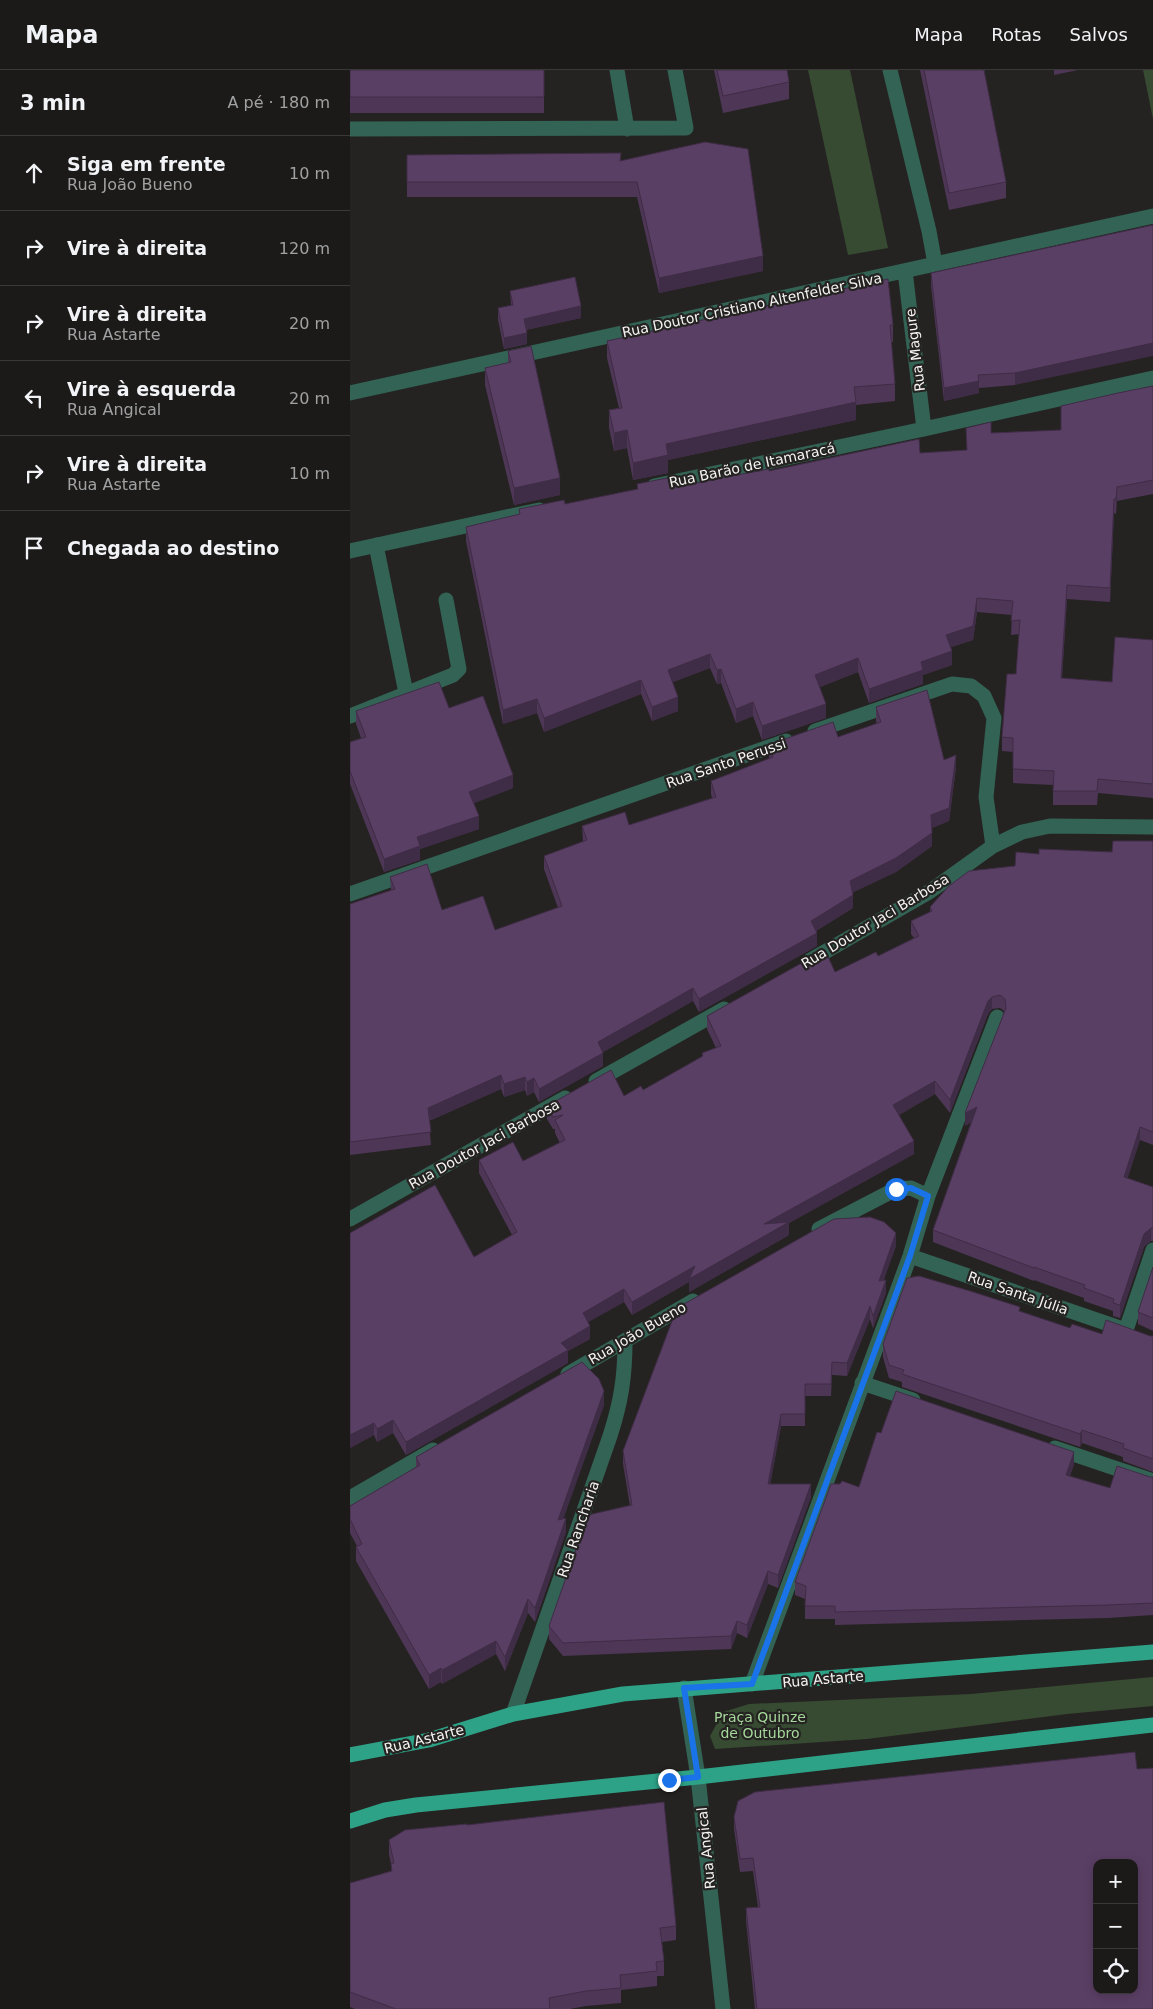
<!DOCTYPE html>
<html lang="pt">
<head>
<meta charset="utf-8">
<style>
	:root { --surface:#1c1a19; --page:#292726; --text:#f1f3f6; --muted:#a0a1a2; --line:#3a3838 }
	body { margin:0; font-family:"DejaVu Sans",sans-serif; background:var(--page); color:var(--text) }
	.controls { position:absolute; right:15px; bottom:15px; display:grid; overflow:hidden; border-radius:10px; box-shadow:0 2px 12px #0003 }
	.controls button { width:45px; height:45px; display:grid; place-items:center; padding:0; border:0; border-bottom:1px solid var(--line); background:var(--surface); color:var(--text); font:25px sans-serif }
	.stop { position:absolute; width:15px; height:15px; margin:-11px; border:4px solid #1a73e8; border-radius:50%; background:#fff }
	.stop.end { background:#1a73e8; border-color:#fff; box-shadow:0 1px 5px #0008 }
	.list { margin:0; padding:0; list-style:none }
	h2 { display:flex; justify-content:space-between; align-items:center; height:65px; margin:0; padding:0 20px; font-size:21px }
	h2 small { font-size:16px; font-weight:400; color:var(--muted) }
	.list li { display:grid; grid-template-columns:32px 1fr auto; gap:15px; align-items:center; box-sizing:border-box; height:75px; padding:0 20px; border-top:1px solid var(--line) }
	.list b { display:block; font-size:19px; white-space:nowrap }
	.list p { margin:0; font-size:16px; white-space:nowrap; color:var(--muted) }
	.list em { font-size:16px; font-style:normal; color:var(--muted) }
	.icon { flex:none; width:28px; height:28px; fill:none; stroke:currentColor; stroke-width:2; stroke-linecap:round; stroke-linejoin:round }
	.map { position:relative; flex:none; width:803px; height:1939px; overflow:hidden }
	header { display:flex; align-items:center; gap:30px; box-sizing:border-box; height:70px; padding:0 25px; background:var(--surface); border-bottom:1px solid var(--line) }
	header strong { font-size:24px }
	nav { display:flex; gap:28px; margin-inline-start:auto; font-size:18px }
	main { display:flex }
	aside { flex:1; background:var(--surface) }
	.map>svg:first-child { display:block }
</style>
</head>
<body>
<header>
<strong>Mapa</strong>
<nav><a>Mapa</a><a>Rotas</a><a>Salvos</a></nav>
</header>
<main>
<aside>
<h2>3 min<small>A pé · 180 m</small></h2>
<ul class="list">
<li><svg class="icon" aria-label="ahead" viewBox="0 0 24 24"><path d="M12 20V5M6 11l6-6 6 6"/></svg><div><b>Siga em frente</b><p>Rua João Bueno</p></div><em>10 m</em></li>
<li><svg class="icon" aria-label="right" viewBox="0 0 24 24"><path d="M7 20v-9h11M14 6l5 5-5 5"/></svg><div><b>Vire à direita</b></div><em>120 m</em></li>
<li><svg class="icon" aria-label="right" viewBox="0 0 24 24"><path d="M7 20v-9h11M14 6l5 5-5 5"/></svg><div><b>Vire à direita</b><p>Rua Astarte</p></div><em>20 m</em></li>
<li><svg class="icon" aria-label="left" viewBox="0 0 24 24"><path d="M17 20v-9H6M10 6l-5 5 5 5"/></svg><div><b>Vire à esquerda</b><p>Rua Angical</p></div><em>20 m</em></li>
<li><svg class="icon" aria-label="right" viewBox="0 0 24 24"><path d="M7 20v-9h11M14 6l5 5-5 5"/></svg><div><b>Vire à direita</b><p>Rua Astarte</p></div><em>10 m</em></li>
<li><svg class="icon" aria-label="arrive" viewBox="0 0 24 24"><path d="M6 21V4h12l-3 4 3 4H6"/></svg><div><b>Chegada ao destino</b></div></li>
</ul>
</aside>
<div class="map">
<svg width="803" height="1939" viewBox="0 0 803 1939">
	<rect width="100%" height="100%" fill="#252321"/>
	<path fill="#374a32" d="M 458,0 L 500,0 L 538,178 L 498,185 Z
		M 793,0 L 803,0 L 803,49 Z
		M 803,1607 L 803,1636 L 717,1644 L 517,1669 L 365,1679 L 360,1666 L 373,1642 L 399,1634 L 621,1624 Z"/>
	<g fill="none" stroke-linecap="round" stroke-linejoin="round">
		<path stroke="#326355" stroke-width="15" d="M 267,0 L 277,59
			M 540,0 L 579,161 L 585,194
			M 0,59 L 336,58 L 325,0
			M 555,201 L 574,359
			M 0,323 L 803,146
			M 304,416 L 574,359 L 803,308
			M 26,475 L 56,623
			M 0,481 L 189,440
			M 0,646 L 103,605 L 109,599 L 96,530
			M 465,661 L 602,614 L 621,616 L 634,626 L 644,648 L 636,727 L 643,776
			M 0,824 L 436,671
			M 459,891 L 579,822 L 643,776 L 672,762 L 700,756 L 803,757
			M 246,1011 L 374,939
			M 0,1149 L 215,1028
			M 469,1159 L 546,1119 L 561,1118 L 578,1126
			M 560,1186 L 776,1260 L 803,1180
			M 218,1304 L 343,1231
			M 512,1313 L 563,1330
			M 705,1378 L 803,1411
			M 0,1428 L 83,1380
			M 402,1614 L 560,1186 L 578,1126 L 647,947
			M 334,1618 L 348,1707 L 373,1939
			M 163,1644 L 260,1366 C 271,1332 275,1307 275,1271"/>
		<path stroke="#2da287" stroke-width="15" d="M 0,1685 L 79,1670 L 163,1644 L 273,1624 L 803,1582
			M 0,1751 L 35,1740 L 66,1735 L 348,1707 L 803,1655"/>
	</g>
	<path fill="#4d3656" d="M 0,0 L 194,0 L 194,43 L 0,43 Z
		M 364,0 L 437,0 L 439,12 L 439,29 L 373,43 Z
		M 570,0 L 634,0 L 656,112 L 656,128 L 599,140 Z
		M 704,0 L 728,0 L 704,5 Z
		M 57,85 L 270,91 L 413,201 L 309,223 L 287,127 L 57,127 Z
		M 803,155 L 665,315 L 629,318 L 629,323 L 594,331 L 581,216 L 581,203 Z
		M 160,221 L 231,248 L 176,260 L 177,274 L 154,279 L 148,250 L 148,238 L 161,235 Z
		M 543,255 L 543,272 L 541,272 L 545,314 L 545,331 L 506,335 L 506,350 L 318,390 L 318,403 L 283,410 L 277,378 L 264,381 L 259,358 L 259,340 L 269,338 L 257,288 L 257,271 Z
		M 158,281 L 210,425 L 164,435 L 135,315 L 135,298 L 158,293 Z
		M 803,316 L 803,424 L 767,431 L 766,444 L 764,443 L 760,532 L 717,529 L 712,608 L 762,612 L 803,570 L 803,728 L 748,723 L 747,735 L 703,735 L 703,715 L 663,713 L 663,682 L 652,681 L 652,667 L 666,604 L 669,564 L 661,565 L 662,545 L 627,542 L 623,570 L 601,577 L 602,595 L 573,605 L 573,614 L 519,633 L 508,602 L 470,617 L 476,648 L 412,670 L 403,646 L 386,653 L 371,613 L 367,614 L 360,598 L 323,612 L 328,641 L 302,651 L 291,624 L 194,662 L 187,643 L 153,654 L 116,471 L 116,457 L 169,445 L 169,439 L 215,434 L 287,419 L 287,414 L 324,417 L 419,401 L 570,383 L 617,380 L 616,358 L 641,363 L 711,360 L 711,336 Z
		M 526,637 L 606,698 L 599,751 L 582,758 L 582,776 L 546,802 L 503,822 L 503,838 L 466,861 L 467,876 L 349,942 L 343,931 L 294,959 L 253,982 L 253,996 L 189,1032 L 184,1022 L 177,1026 L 175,1020 L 154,1027 L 151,1019 L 79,1051 L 81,1075 L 0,1085 L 0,834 L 41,820 L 40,807 L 92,840 L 145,860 L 208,838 L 194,799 L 194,786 L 233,772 L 232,756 L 279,755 L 362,728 L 361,724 L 361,711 L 419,689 L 418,675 L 488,667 L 527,654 L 526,651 Z
		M 99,638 L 163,718 L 124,733 L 129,759 L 70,779 L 70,790 L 34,802 L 0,714 L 0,672 L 11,668 L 6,654 L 6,641 Z
		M 803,771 L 803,1075 L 790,1070 L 777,1108 L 803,1117 L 803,1171 L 801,1171 L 794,1177 L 770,1248 L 763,1246 L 763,1241 L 734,1231 L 734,1228 L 684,1210 L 684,1211 L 583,1172 L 583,1160 L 621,1052 L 615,1056 L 654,941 L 650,938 L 642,939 L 638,944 L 600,1043 L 585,1024 L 549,1045 L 564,1084 L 439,1153 L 439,1165 L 339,1222 L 339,1212 L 282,1245 L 274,1232 L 238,1252 L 240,1269 L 218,1281 L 218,1293 L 56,1385 L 43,1363 L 27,1372 L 24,1365 L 0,1378 L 124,1187 L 162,1165 L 129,1103 L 129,1090 L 173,1091 L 210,1073 L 205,1063 L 205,1059 L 203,1059 L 197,1049 L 197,1036 L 274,1026 L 293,1020 L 352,987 L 352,983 L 366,978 L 357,959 L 357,946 L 485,902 L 528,886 L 564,868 L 561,864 L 561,851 L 580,842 L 580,837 L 689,784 L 762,782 Z
		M 546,1176 L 533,1211 L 536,1223 L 523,1258 L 520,1249 L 497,1306 L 482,1305 L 481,1326 L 455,1326 L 455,1356 L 431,1356 L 420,1414 L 461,1427 L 428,1518 L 418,1514 L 397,1568 L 387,1563 L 381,1579 L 213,1586 L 199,1569 L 199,1556 L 280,1436 L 273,1394 L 273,1381 Z
		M 803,1197 L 803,1261 L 788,1254 L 788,1242 Z
		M 670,1242 L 720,1258 L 752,1264 L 803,1266 L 803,1402 L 773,1391 L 773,1387 L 732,1373 L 730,1377 L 552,1317 L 552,1312 L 539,1308 L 533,1287 L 533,1274 Z
		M 254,1335 L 213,1449 L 216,1462 L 185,1552 L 178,1543 L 155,1601 L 146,1584 L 92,1614 L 91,1612 L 79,1619 L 6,1491 L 6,1477 L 7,1476 L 0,1463 L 0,1436 L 66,1397 L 66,1387 Z
		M 531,1363 L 724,1394 L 720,1406 L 760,1418 L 803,1407 L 803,1545 L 758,1548 L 485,1555 L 485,1549 L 455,1549 L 455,1529 L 445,1525 L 445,1512 L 509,1417 Z
		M 384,1747 L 803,1939 L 405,1939 L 396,1851 L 396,1838 L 408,1837 L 403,1801 L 390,1802 L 384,1759 Z
		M 117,1755 L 326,1856 L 326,1870 L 312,1872 L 314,1891 L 314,1906 L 307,1906 L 307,1916 L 271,1920 L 271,1933 L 236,1936 L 220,1939 L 5,1939 L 0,1937 L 0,1812 L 0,1813 L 41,1801 L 41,1794 L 39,1785 L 39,1770 Z"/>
	<path fill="#3f2c46" d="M 413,186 L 413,201 L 309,223 L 309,208 Z
		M 231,236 L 231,248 L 174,260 L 174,249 Z
		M 177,263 L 177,274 L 154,279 L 154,268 Z
		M 803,273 L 803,286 L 665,315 L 665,303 Z
		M 629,311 L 629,323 L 594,331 L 594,318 Z
		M 506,332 L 506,350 L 318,390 L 318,403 L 283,410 L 283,393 L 316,374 Z
		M 277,360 L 277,378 L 264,381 L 264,363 Z
		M 210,408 L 210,425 L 164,435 L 164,418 Z
		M 767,417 L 767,431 L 766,444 L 766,429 Z
		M 764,429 L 764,443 L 760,532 L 760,518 Z
		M 717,515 L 717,529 L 711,622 L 711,608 Z
		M 627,528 L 627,542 L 623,570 L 596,579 L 596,565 Z
		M 602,581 L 602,595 L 573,605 L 573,614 L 519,633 L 519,619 L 571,592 Z
		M 360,584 L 360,598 L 318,614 L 318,600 Z
		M 508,588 L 508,602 L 465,619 L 465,605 Z
		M 371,599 L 371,613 L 367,614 L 367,600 Z
		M 291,610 L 291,624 L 194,662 L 194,648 Z
		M 328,627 L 328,641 L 302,651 L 302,637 Z
		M 187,629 L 187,643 L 153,654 L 153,640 Z
		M 403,632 L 403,646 L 386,653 L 386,639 Z
		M 476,634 L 476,648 L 412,670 L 412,656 Z
		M 606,685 L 606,698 L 599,751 L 581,758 L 581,745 Z
		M 163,705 L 163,718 L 119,735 L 119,722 Z
		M 129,746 L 129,759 L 70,779 L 70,790 L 34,802 L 34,789 L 67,767 Z
		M 582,763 L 582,776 L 546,802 L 500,824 L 500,811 Z
		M 503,825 L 503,838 L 461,864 L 461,851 Z
		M 467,863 L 467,876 L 349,942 L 349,929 Z
		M 343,918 L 343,931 L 248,985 L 248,972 Z
		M 642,927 L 642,939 L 638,944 L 600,1043 L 600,1030 L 638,931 Z
		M 253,983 L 253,996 L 189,1032 L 189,1019 Z
		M 151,1005 L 151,1019 L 78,1051 L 78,1038 Z
		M 175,1007 L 175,1020 L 154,1027 L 154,1014 Z
		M 184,1008 L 184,1022 L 177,1026 L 177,1012 Z
		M 585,1011 L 585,1024 L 543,1048 L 543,1035 Z
		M 627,1037 L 627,1049 L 615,1056 L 615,1043 Z
		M 790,1057 L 790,1070 L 774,1120 L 774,1107 Z
		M 564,1071 L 564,1084 L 439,1153 L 439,1165 L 339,1222 L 339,1212 L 282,1245 L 282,1232 L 345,1196 L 414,1154 Z
		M 801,1158 L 801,1171 L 794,1177 L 770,1248 L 770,1235 L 794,1164 Z
		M 546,1163 L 546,1176 L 529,1224 L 529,1211 Z
		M 536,1210 L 536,1223 L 523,1258 L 523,1246 Z
		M 274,1219 L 274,1232 L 233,1255 L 233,1243 Z
		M 520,1236 L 520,1249 L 497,1306 L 497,1293 Z
		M 240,1256 L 240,1269 L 218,1281 L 218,1293 L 56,1385 L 56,1372 L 211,1273 Z
		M 254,1321 L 254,1335 L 208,1464 L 208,1450 Z
		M 431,1344 L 431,1356 L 418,1427 L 418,1414 Z
		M 43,1350 L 43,1363 L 27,1372 L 27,1359 Z
		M 24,1353 L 24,1365 L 0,1378 L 0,1365 Z
		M 732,1360 L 732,1373 L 730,1377 L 730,1364 Z
		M 724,1382 L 724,1394 L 716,1417 L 716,1405 Z
		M 461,1414 L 461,1427 L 428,1518 L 428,1505 Z
		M 216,1448 L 216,1462 L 185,1552 L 185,1538 Z
		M 418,1501 L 418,1514 L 397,1568 L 397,1555 Z
		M 178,1529 L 178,1543 L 155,1601 L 155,1587 Z
		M 387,1551 L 387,1563 L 381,1579 L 381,1566 Z
		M 146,1571 L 146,1584 L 92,1614 L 92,1600 Z
		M 91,1598 L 91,1612 L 79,1619 L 79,1605 Z"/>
	<path fill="#5a3f64" stroke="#3f2c46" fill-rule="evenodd" d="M 0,0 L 194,0 L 194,27 L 0,27 Z
		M 367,0 L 437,0 L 439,12 L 373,26 Z
		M 574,0 L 634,0 L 656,112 L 599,123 Z
		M 355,72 L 398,79 L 413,186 L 309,208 L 287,112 L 57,112 L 57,85 L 271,83 L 270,91 Z
		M 803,155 L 803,273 L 665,303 L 628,305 L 629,311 L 594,318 L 581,203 Z
		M 225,207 L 231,236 L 174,249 L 177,263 L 154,268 L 148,238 L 163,235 L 160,221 Z
		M 538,209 L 543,255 L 540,255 L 545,314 L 504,317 L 506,332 L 316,374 L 318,385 L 283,393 L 277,360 L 264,363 L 259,340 L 272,338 L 257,271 Z
		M 181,276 L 210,408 L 164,418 L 135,298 L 161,292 L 158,281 Z
		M 803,316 L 803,410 L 767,417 L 766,429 L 764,429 L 760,518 L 717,515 L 711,608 L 762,612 L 765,567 L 803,570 L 803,714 L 748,709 L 747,721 L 703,721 L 704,701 L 663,699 L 663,668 L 652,667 L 657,604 L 666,604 L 670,550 L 661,551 L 663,531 L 627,528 L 623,556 L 596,565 L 602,581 L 571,592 L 573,600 L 519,619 L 508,588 L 465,605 L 476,634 L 412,656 L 403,632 L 386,639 L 371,599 L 367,600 L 360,584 L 318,600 L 328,627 L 302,637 L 291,610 L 194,648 L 187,629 L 153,640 L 116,457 L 170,444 L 169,439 L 214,430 L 215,434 L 288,419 L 287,414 L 322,407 L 324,417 L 419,399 L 419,401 L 569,369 L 570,383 L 617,380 L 616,358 L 641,352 L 641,363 L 711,360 L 711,336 L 768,323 Z
		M 89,612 L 99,638 L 133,626 L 163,705 L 119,722 L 129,746 L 67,767 L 70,776 L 34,789 L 0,701 L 0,672 L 16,667 L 6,641 Z
		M 577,620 L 594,690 L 606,685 L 599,738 L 581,745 L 582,763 L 546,788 L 500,811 L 503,825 L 461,851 L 467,863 L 349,929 L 343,918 L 294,946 L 248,972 L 253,983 L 189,1019 L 184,1008 L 177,1012 L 175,1007 L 154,1014 L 151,1005 L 78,1038 L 81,1062 L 0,1072 L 0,834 L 45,819 L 40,807 L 77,794 L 92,840 L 133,826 L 145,860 L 212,836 L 194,786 L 237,770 L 232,756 L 275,742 L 279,755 L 366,727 L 361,711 L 423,687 L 418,675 L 483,652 L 488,667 L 531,652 L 526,637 Z
		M 763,771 L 803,771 L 803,1062 L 790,1057 L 774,1107 L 803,1117 L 803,1158 L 801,1158 L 794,1164 L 770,1235 L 763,1233 L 764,1229 L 734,1218 L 735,1215 L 684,1197 L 684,1198 L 583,1160 L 627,1037 L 615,1043 L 656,938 L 655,929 L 650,925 L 642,927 L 638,931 L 600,1030 L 585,1011 L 543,1035 L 564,1071 L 414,1154 L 439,1152 L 339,1209 L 345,1196 L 282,1232 L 274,1219 L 233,1243 L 240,1256 L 211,1273 L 218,1280 L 56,1372 L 43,1350 L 27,1359 L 24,1353 L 0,1365 L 0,1163 L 85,1115 L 124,1187 L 167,1162 L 129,1090 L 163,1072 L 173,1091 L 215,1070 L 205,1050 L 213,1045 L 203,1047 L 197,1036 L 261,1000 L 274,1026 L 291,1016 L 293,1020 L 353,986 L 352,983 L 371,976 L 357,946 L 475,880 L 485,902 L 526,882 L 528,886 L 569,866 L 561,851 L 582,841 L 580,837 L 599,816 L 619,801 L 665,796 L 666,782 L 689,784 L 689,779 L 762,782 Z
		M 520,1147 L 534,1152 L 546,1163 L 529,1211 L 536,1210 L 523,1246 L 520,1236 L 497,1293 L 482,1292 L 481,1314 L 455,1314 L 455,1344 L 431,1344 L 418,1414 L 461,1414 L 428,1505 L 418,1501 L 397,1555 L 387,1551 L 381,1566 L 213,1573 L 199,1556 L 238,1445 L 282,1435 L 273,1381 L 327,1238 L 484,1149 Z
		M 803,1197 L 803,1248 L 788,1242 Z
		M 569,1206 L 620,1221 L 670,1237 L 669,1241 L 720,1258 L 722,1254 L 752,1264 L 756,1250 L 800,1266 L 803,1266 L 803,1389 L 773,1378 L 774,1374 L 732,1360 L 730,1364 L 552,1304 L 554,1300 L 539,1295 L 533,1274 L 557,1208 Z
		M 232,1292 L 249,1309 L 254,1321 L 208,1450 L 216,1448 L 185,1538 L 178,1529 L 155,1587 L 146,1571 L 92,1600 L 91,1598 L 79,1605 L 6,1477 L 12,1474 L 0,1449 L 0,1436 L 70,1395 L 66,1387 Z
		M 546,1321 L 724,1382 L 716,1405 L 760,1418 L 767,1396 L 800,1407 L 803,1407 L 803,1533 L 758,1535 L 485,1542 L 485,1536 L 455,1536 L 456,1516 L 445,1512 L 481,1414 L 490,1414 L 492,1411 L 509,1417 L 527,1362 L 531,1363 Z
		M 785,1682 L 787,1699 L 803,1698 L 803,1939 L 407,1939 L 396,1838 L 410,1837 L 403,1788 L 390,1789 L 384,1747 L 388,1731 L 405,1722 ZM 747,1793 L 784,1793 L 784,1920 L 747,1920 Z
		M 314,1732 L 326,1856 L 310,1858 L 314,1891 L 306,1892 L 307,1901 L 270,1905 L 271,1918 L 236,1921 L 199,1928 L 200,1939 L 46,1939 L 0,1922 L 0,1812 L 0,1813 L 42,1801 L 41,1794 L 44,1793 L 39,1770 L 55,1760 L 117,1754 L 117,1755 Z"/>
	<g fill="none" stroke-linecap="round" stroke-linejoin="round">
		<path stroke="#1a73e8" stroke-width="6" d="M 319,1710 L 348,1707 L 334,1618 L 402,1614 L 560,1186 L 578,1126 L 561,1118 L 546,1119"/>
	</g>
	<g text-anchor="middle" stroke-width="4.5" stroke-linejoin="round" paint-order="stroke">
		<g font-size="14" fill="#f5f4f3" stroke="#252321">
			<text transform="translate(402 235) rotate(-12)" y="5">Rua Doutor Cristiano Altenfelder Silva</text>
			<text transform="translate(565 280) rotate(-97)" y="5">Rua Magure</text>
			<text transform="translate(402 395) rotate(-12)" y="5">Rua Barão de Itamaracá</text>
			<text transform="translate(376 693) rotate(-19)" y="5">Rua Santo Perussi</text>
			<text transform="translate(525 851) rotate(-31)" y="5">Rua Doutor Jaci Barbosa</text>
			<text transform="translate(134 1074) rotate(-29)" y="5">Rua Doutor Jaci Barbosa</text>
			<text transform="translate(668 1223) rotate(19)" y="5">Rua Santa Júlia</text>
			<text transform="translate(287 1263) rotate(-30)" y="5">Rua João Bueno</text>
			<text transform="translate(228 1459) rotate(-71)" y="5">Rua Rancharia</text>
			<text transform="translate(473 1609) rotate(-5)" y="5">Rua Astarte</text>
			<text transform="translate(74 1669) rotate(-14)" y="5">Rua Astarte</text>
			<text transform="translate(356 1778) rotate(-96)" y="5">Rua Angical</text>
		</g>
		<g font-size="14" fill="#a6d89b" stroke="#252321">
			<text x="410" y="1652">Praça Quinze<tspan x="410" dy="16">de Outubro</tspan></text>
		</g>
	</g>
</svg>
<div class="controls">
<button>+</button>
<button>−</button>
<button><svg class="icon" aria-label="locate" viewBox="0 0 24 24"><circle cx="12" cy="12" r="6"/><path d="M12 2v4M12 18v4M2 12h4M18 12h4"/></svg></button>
</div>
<div class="stop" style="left:546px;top:1119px"></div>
<div class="stop end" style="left:319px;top:1710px"></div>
</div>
</main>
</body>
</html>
